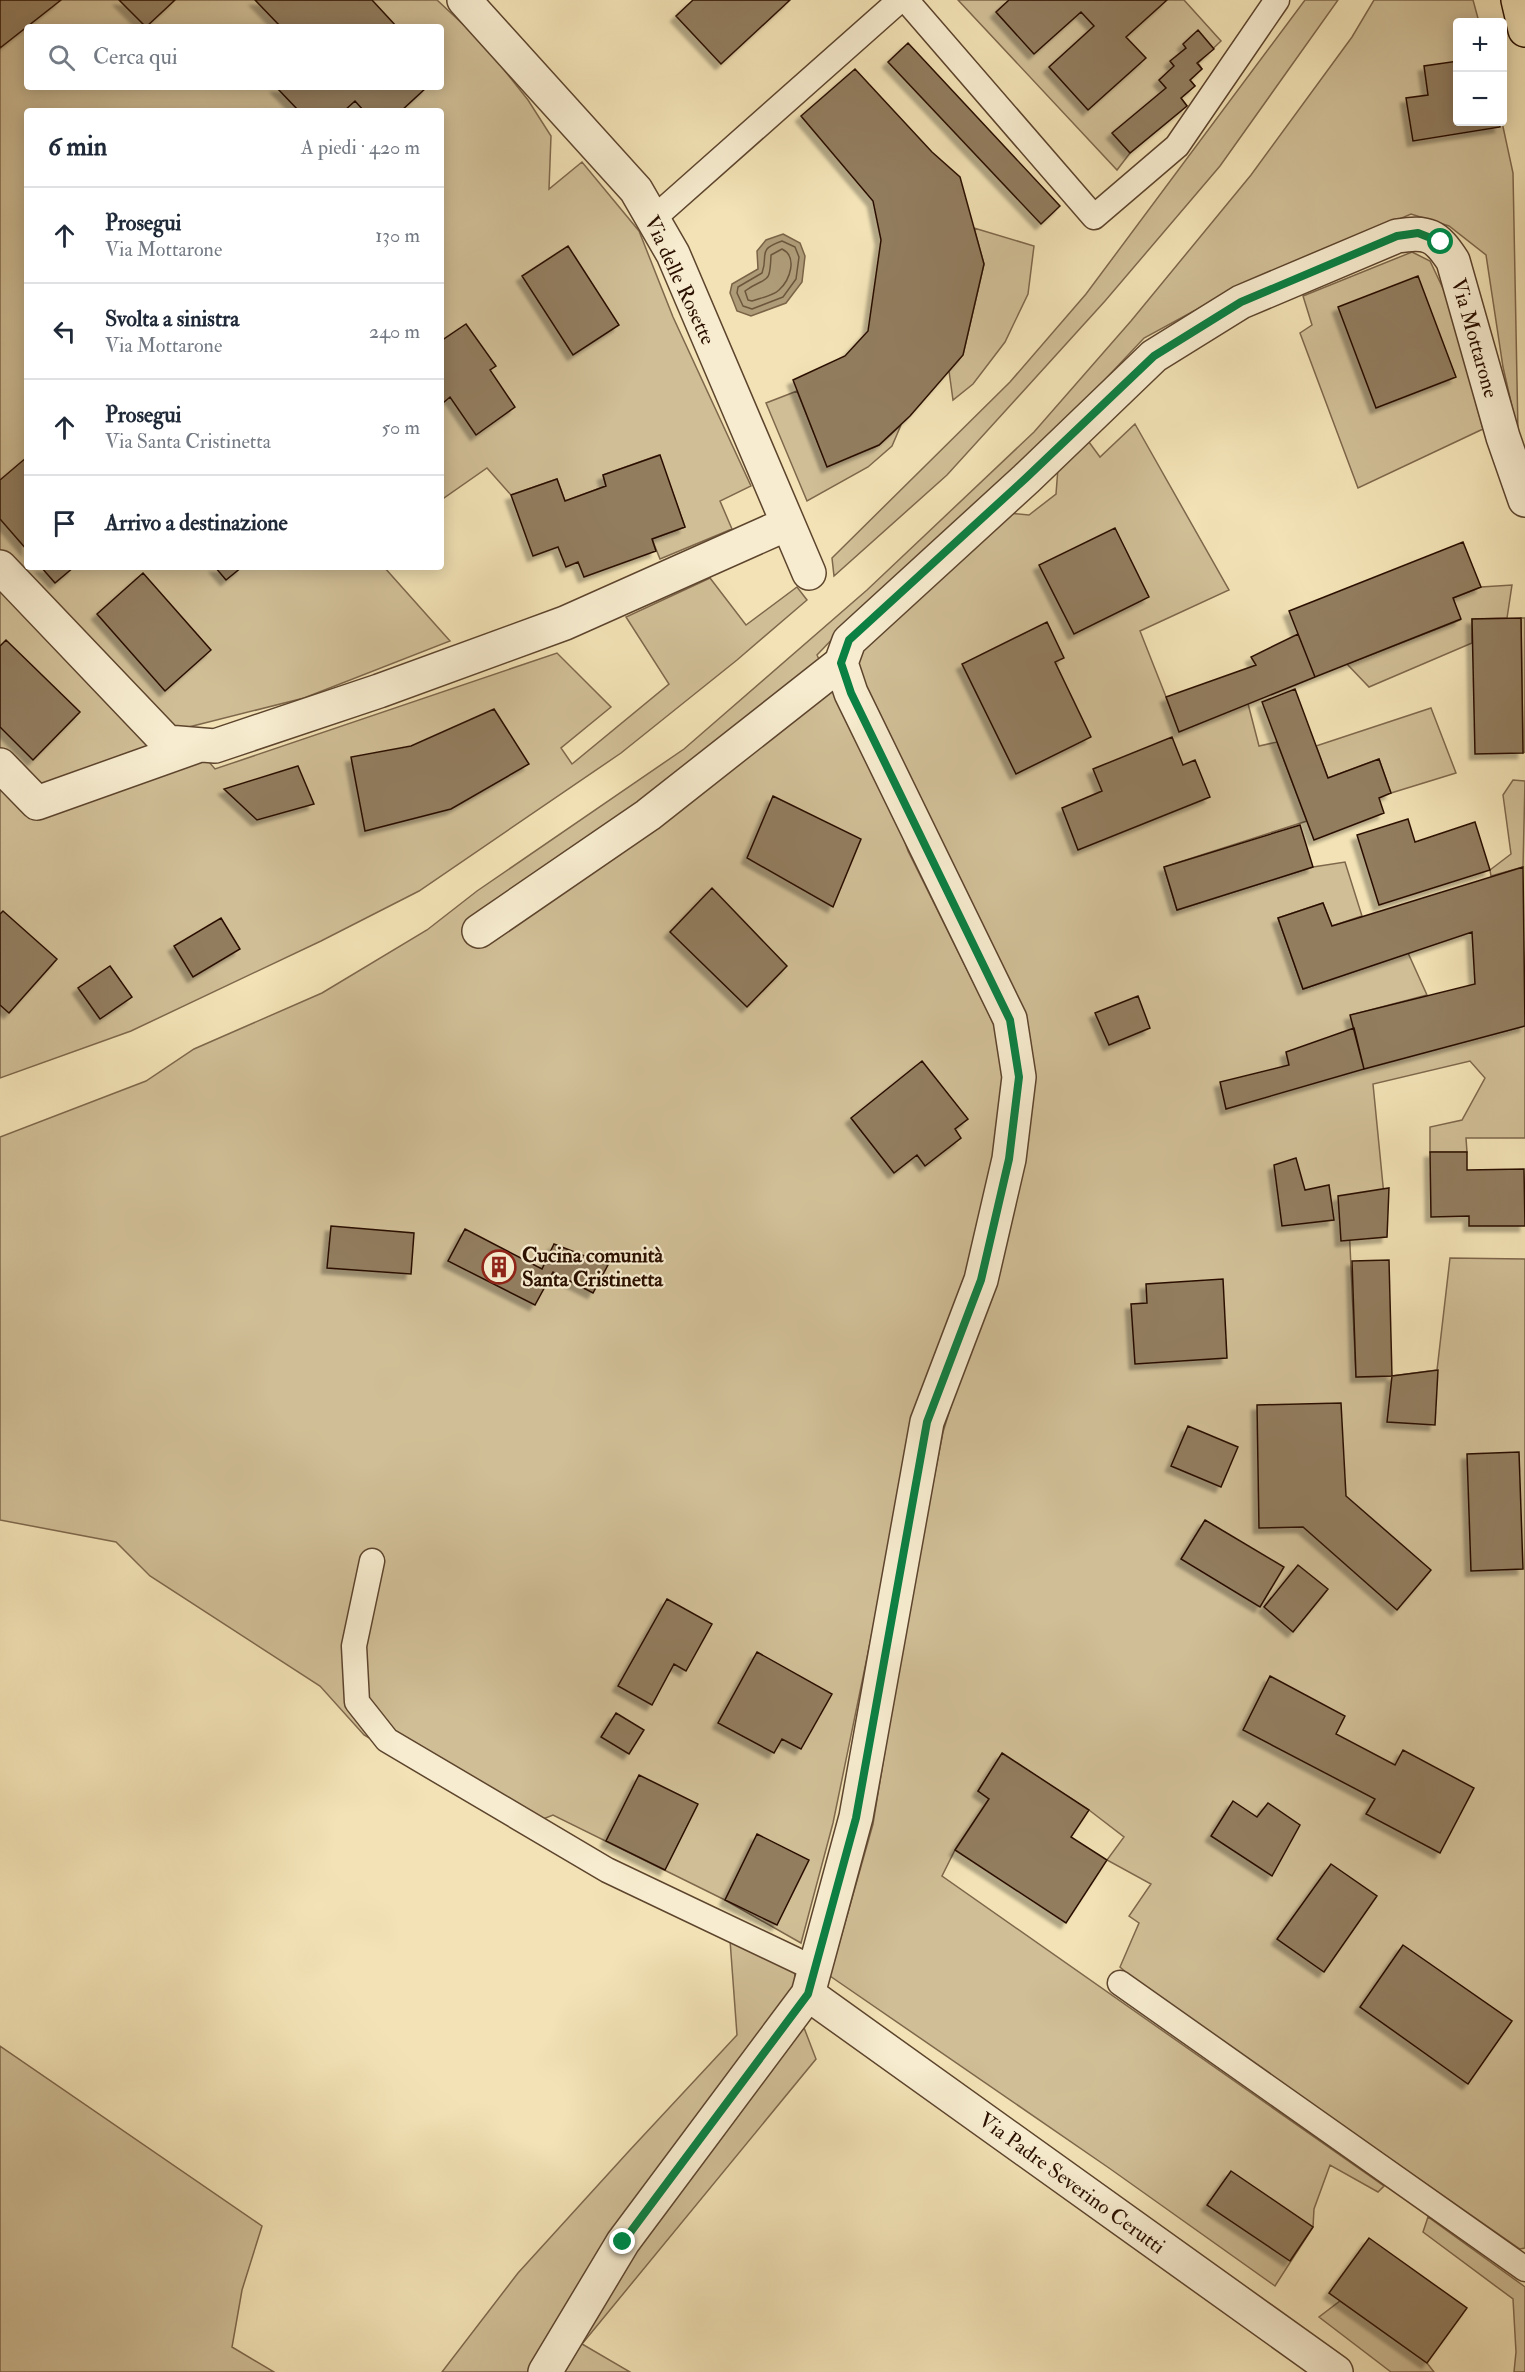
<!DOCTYPE html>
<html lang="it">
<head>
<meta charset="utf-8">
<style>
	:root { --surface:#fff; --page:#f2f2f3; --text:#1f2937; --muted:#747a83; --line:#e0e1e3 }
	body { margin:0; font-family:"IM FELL Double Pica",serif; background:var(--page); color:var(--text) }
	.controls { position:absolute; right:18px; top:18px; display:grid; overflow:hidden; border-radius:6px; box-shadow:0 3px 15px #0003 }
	.controls button { width:54px; height:54px; display:grid; place-items:center; padding:0; border:0; border-bottom:2px solid var(--line); background:var(--surface); color:var(--text); font:30px sans-serif }
	.stop { position:absolute; width:18px; height:18px; margin:-14px; border:4px solid #0b8043; border-radius:50%; background:#fff }
	.stop.end { background:#0b8043; border-color:#fff; box-shadow:0 2px 6px #0008 }
	.list { margin:0; padding:0; list-style:none }
	h2 { display:flex; justify-content:space-between; align-items:center; height:78px; margin:0; padding:0 24px; font-size:26px }
	h2 small { font-size:20px; font-weight:400; color:var(--muted) }
	.list li { display:grid; grid-template-columns:39px 1fr auto; gap:18px; align-items:center; box-sizing:border-box; height:96px; padding:0 24px; border-top:2px solid var(--line) }
	.list b { display:block; font-size:22px; white-space:nowrap }
	.list p { margin:0; font-size:20px; white-space:nowrap; color:var(--muted) }
	.list em { font-size:20px; font-style:normal; color:var(--muted) }
	.icon { flex:none; width:33px; height:33px; fill:none; stroke:currentColor; stroke-width:2; stroke-linecap:round; stroke-linejoin:round }
	.map { position:relative; flex:none; width:1525px; height:2372px; overflow:hidden }
	.search { position:absolute; background:var(--surface); box-shadow:0 3px 15px #0003; left:24px; top:24px; width:420px; height:66px; display:flex; align-items:center; gap:15px; box-sizing:border-box; padding:0 21px; border-radius:6px; color:var(--muted); font-size:22px }
	.panel { position:absolute; background:var(--surface); box-shadow:0 3px 15px #0003; left:24px; top:108px; width:420px; height:462px; border-radius:6px }
	.map>svg:first-child { display:block }
</style>
</head>
<body>
<div class="map">
<svg width="1525" height="2372" viewBox="0 0 1525 2372">
	<defs>
		<filter id="shadow"><feDropShadow dx="-5.5" dy="5.5" stdDeviation="1.5" flood-color="#0004"/></filter>
	</defs>
	<rect width="100%" height="100%" fill="#f2e2b5"/>
	<filter id="stains"><feTurbulence type="fractalNoise" baseFrequency=".00333" numOctaves="4"/><feColorMatrix values="0 0 0 0 .2 0 0 0 0 .09 0 0 0 0 .02 0 0 0 .5 -.17"/></filter>
	<radialGradient id="worn" r=".72"><stop offset=".6" stop-color="#630" stop-opacity="0"/><stop offset="1" stop-color="#630" stop-opacity=".3"/></radialGradient>
	<path fill="#d0be96" stroke="#7e674b" stroke-width="1.5" fill-rule="evenodd" d="M 0,0 L 437,0 L 482,42 L 528,100 L 551,136 L 549,189 L 582,162 L 639,231 L 673,317 L 751,486 L 720,501 L 732,529 L 660,559 L 652,539 L 685,527 L 659,455 L 603,475 L 606,486 L 565,501 L 557,479 L 511,495 L 487,468 L 441,500 L 441,111 L 27,111 L 27,567 L 384,567 L 450,641 L 304,698 L 181,729 L 215,769 L 557,653 L 611,707 L 561,748 L 572,764 L 669,684 L 626,617 L 710,578 L 746,625 L 797,587 L 807,600 L 737,660 L 621,753 L 419,891 L 321,941 L 131,1031 L 0,1078 ZM 27,27 L 441,27 L 441,87 L 27,87 Z
		M 958,0 L 1184,0 L 1221,41 L 1198,63 L 1202,69 L 1190,80 L 1195,86 L 1181,98 L 1187,106 L 1130,153 L 1117,170 Z
		M 1305,0 L 1338,0 L 1220,166 L 1105,301 L 947,475 L 834,576 L 832,558 L 1010,382 L 1086,294 Z
		M 1374,0 L 1473,0 L 1479,22 L 1458,22 L 1458,122 L 1502,122 L 1513,173 L 1518,433 L 1503,367 L 1486,255 L 1449,226 L 1411,214 L 1238,287 L 1144,338 L 1018,472 L 840,631 L 817,655 L 848,725 L 897,820 L 908,851 L 994,1024 L 1007,1075 L 1000,1155 L 893,1531 L 833,1823 L 801,1943 L 725,1900 L 553,1815 L 528,1825 L 433,1776 L 364,1735 L 320,1686 L 150,1576 L 116,1542 L 0,1520 L 0,1137 L 146,1081 L 194,1049 L 322,993 L 427,930 L 477,891 L 684,749 L 867,590 L 1034,432 L 1131,321 L 1251,175 L 1352,37 Z
		M 974,228 L 1034,246 L 1028,294 L 1005,342 L 973,384 L 953,400 L 949,371 L 963,355 L 984,264 Z
		M 1412,252 L 1430,261 L 1448,299 L 1483,429 L 1358,488 L 1300,333 L 1312,325 L 1303,296 Z
		M 797,391 L 827,466 L 879,445 L 901,425 L 892,446 L 868,467 L 807,501 L 766,403 Z
		M 1135,424 L 1229,590 L 1140,631 L 1174,717 L 1246,696 L 1259,746 L 1277,742 L 1307,821 L 1164,867 L 1177,910 L 1313,867 L 1345,862 L 1362,916 L 1332,926 L 1323,903 L 1278,918 L 1303,989 L 1408,953 L 1427,995 L 1351,1015 L 1364,1068 L 1525,1026 L 1525,1138 L 1466,1138 L 1467,1152 L 1430,1152 L 1430,1127 L 1462,1120 L 1485,1078 L 1470,1061 L 1373,1084 L 1386,1216 L 1349,1224 L 1356,1377 L 1392,1376 L 1437,1370 L 1450,1258 L 1525,1259 L 1525,2248 L 1520,2249 L 1139,1984 L 1120,1967 L 1139,1923 L 1129,1916 L 1151,1884 L 1107,1860 L 1124,1837 L 1089,1810 L 1002,1754 L 978,1791 L 989,1799 L 955,1850 L 942,1876 L 1384,2186 L 1378,2192 L 1330,2165 L 1314,2209 L 1313,2227 L 1275,2286 L 1109,2168 L 830,1976 L 873,1824 L 906,1621 L 943,1432 L 990,1281 L 1029,1079 L 853,666 L 859,653 L 1009,513 L 1029,515 L 1056,494 L 1058,468 L 1086,438 L 1100,457 Z
		M 1512,585 L 1507,618 L 1472,619 L 1472,643 L 1369,687 L 1347,664 L 1460,620 L 1453,598 L 1481,587 Z
		M 1521,618 L 1525,618 L 1525,752 L 1523,753 Z
		M 1431,708 L 1456,773 L 1391,793 L 1379,759 L 1328,778 L 1316,746 Z
		M 1513,780 L 1525,781 L 1523,867 L 1491,876 L 1490,870 L 1511,854 L 1503,795 Z
		M 730,1940 L 795,1972 L 793,1999 L 816,2059 L 582,2344 L 630,2372 L 442,2372 L 518,2273 L 629,2151 L 737,2035 Z
		M 0,2046 L 262,2226 L 242,2290 L 232,2347 L 274,2372 L 0,2372 Z
		M 1428,2217 L 1525,2287 L 1525,2372 L 1514,2372 L 1516,2352 L 1513,2299 L 1423,2232 Z
		M 1340,2301 L 1427,2363 L 1434,2372 L 1391,2372 L 1319,2317 Z"/>
	<path fill="#ae9b77" stroke="#7a6347" stroke-width="1.5" d="M 783,234 L 800,243 L 805,256 L 802,282 L 786,303 L 751,316 L 737,311 L 730,293 L 732,284 L 758,269 L 757,251 L 766,240 Z"/>
	<g fill="none" stroke-linecap="round" stroke-linejoin="round">
		<path stroke="#6c563c" stroke-width="1.5" d="M 782,241 L 795,247 L 799,257 L 796,279 L 783,297 L 752,309 L 743,306 L 737,293 L 738,287 L 762,273 C 769,255 756,250 782,241 Z
			M 782,249 C 798,257 790,280 779,290 C 773,296 760,298 752,301 L 748,300 L 745,291 C 767,275 770,287 771,255 Z"/>
	</g>
	<path fill="#927d5e" stroke="#2b1000" stroke-width="1.5" filter="url(#shadow)" d="M 0,0 L 61,0 L 0,48 Z
		M 119,0 L 175,0 L 146,27 Z
		M 255,0 L 372,0 L 397,27 L 281,27 Z
		M 693,0 L 790,0 L 721,64 L 676,16 Z
		M 1009,0 L 1167,0 L 1126,37 L 1146,58 L 1088,110 L 1049,67 L 1094,26 L 1081,12 L 1034,54 L 996,12 Z
		M 1198,30 L 1214,49 L 1197,63 L 1202,69 L 1190,80 L 1195,86 L 1181,98 L 1187,106 L 1130,153 L 1112,133 L 1166,88 L 1159,80 L 1174,66 L 1170,61 L 1186,48 L 1183,44 Z
		M 908,43 L 1060,206 L 1041,224 L 888,62 Z
		M 1458,61 L 1458,122 L 1499,122 L 1500,127 L 1413,141 L 1406,98 L 1428,95 L 1424,66 Z
		M 855,69 L 932,152 L 960,177 L 984,264 L 963,355 L 910,416 L 879,445 L 827,467 L 793,380 L 845,356 L 868,331 L 881,240 L 873,201 L 801,116 Z
		M 276,87 L 427,87 L 401,111 L 364,111 L 355,101 L 344,111 L 299,111 Z
		M 568,246 L 619,325 L 573,355 L 522,276 Z
		M 1418,276 L 1456,377 L 1376,408 L 1338,307 Z
		M 466,324 L 496,366 L 490,370 L 515,407 L 476,435 L 450,397 L 443,403 L 441,400 L 441,341 Z
		M 660,455 L 685,527 L 652,539 L 656,551 L 584,577 L 578,562 L 566,567 L 558,547 L 533,556 L 511,495 L 557,479 L 565,501 L 606,486 L 603,475 Z
		M 27,457 L 27,550 L 0,519 L 0,480 Z
		M 1115,528 L 1149,597 L 1074,634 L 1039,565 Z
		M 1463,542 L 1481,587 L 1453,598 L 1461,619 L 1315,677 L 1289,611 Z
		M 41,567 L 74,567 L 55,583 Z
		M 215,567 L 242,567 L 226,580 Z
		M 143,573 L 211,650 L 165,691 L 97,614 Z
		M 1521,618 L 1523,753 L 1475,754 L 1472,619 Z
		M 1047,622 L 1064,658 L 1055,662 L 1091,737 L 1016,774 L 962,664 Z
		M 1298,634 L 1315,677 L 1179,732 L 1166,697 L 1256,665 L 1251,657 Z
		M 6,640 L 80,712 L 33,760 L 0,727 L 0,646 Z
		M 1295,689 L 1328,778 L 1379,759 L 1391,793 L 1379,798 L 1384,813 L 1314,840 L 1262,702 Z
		M 494,709 L 529,764 L 451,809 L 365,831 L 351,757 L 411,746 Z
		M 1172,737 L 1183,765 L 1195,760 L 1210,797 L 1078,850 L 1062,808 L 1102,791 L 1093,769 Z
		M 298,766 L 314,804 L 257,820 L 224,789 Z
		M 773,796 L 861,839 L 833,907 L 747,858 Z
		M 1408,819 L 1415,842 L 1475,822 L 1490,870 L 1379,905 L 1357,835 Z
		M 1300,825 L 1313,867 L 1177,910 L 1164,867 Z
		M 1523,867 L 1525,1026 L 1364,1069 L 1350,1015 L 1475,984 L 1472,932 L 1303,989 L 1278,918 L 1323,903 L 1332,926 Z
		M 712,888 L 787,966 L 747,1007 L 670,932 Z
		M 3,911 L 57,959 L 9,1013 L 0,1005 L 0,914 Z
		M 221,918 L 240,949 L 193,977 L 174,946 Z
		M 110,966 L 132,997 L 100,1019 L 78,988 Z
		M 1138,996 L 1150,1028 L 1109,1045 L 1095,1013 Z
		M 1354,1028 L 1364,1069 L 1226,1109 L 1220,1082 L 1289,1065 L 1286,1052 Z
		M 922,1061 L 968,1119 L 955,1129 L 961,1138 L 925,1166 L 917,1155 L 894,1173 L 851,1118 Z
		M 1430,1152 L 1467,1152 L 1467,1170 L 1524,1169 L 1525,1226 L 1469,1226 L 1469,1216 L 1431,1217 Z
		M 1296,1158 L 1305,1190 L 1329,1185 L 1334,1220 L 1282,1226 L 1274,1165 Z
		M 1389,1188 L 1387,1237 L 1341,1241 L 1338,1196 Z
		M 331,1226 L 414,1233 L 411,1274 L 327,1268 Z
		M 465,1229 L 542,1269 L 554,1244 L 608,1265 L 593,1293 L 553,1272 L 535,1305 L 448,1261 Z
		M 1389,1260 L 1392,1376 L 1356,1377 L 1352,1261 Z
		M 1223,1279 L 1227,1358 L 1135,1364 L 1131,1304 L 1147,1303 L 1146,1284 Z
		M 1438,1370 L 1435,1425 L 1387,1422 L 1392,1376 Z
		M 1341,1403 L 1346,1496 L 1431,1570 L 1397,1610 L 1303,1527 L 1259,1528 L 1257,1405 Z
		M 1188,1426 L 1238,1447 L 1221,1487 L 1171,1466 Z
		M 1519,1452 L 1523,1569 L 1471,1571 L 1467,1454 Z
		M 1205,1520 L 1284,1567 L 1260,1607 L 1181,1559 Z
		M 1298,1565 L 1328,1589 L 1293,1632 L 1264,1607 Z
		M 667,1599 L 712,1624 L 686,1671 L 674,1664 L 652,1705 L 618,1686 Z
		M 757,1652 L 832,1694 L 801,1749 L 782,1739 L 774,1753 L 718,1723 Z
		M 1270,1676 L 1345,1716 L 1336,1734 L 1395,1765 L 1403,1750 L 1474,1788 L 1440,1853 L 1366,1814 L 1375,1799 L 1243,1730 Z
		M 616,1713 L 644,1730 L 629,1754 L 601,1737 Z
		M 1002,1753 L 1089,1810 L 1071,1837 L 1107,1860 L 1066,1923 L 955,1850 L 989,1799 L 978,1791 Z
		M 639,1775 L 698,1804 L 665,1870 L 606,1841 Z
		M 1233,1801 L 1257,1817 L 1268,1803 L 1300,1825 L 1272,1876 L 1211,1836 Z
		M 757,1834 L 809,1860 L 777,1925 L 725,1900 Z
		M 1331,1864 L 1377,1896 L 1324,1972 L 1277,1939 Z
		M 1403,1945 L 1512,2021 L 1468,2084 L 1360,2007 Z
		M 1231,2171 L 1313,2227 L 1290,2261 L 1207,2205 Z
		M 1369,2238 L 1467,2308 L 1427,2363 L 1329,2293 Z"/>
	<g fill="none" stroke-linecap="round" stroke-linejoin="round">
		<g stroke="#5d442d" stroke-width="27">
			<path id="lane" d="M 906,0 L 1094,217 L 1177,146 L 1277,0
				M 653,219 L 900,0
				M 372,1561 L 354,1646 L 357,1702 L 387,1740 L 607,1870 L 815,1969
				M 1120,1983 L 1525,2269"/>
		</g>
		<g stroke="#5d442d" stroke-width="36">
			<path id="street" d="M 464,0 L 636,190 L 673,254 L 809,573
				M 0,567 L 167,742 L 215,746 L 379,691 L 565,623 L 787,524
				M 0,765 L 37,803 L 197,746
				M 479,931 L 648,815 L 841,663
				M 808,1994 L 1336,2372
				M 545,2372 L 623,2242 L 808,1994 L 856,1817 L 927,1422 L 981,1280 L 1009,1159 L 1019,1077 L 1010,1019 L 851,693 L 841,663 L 849,641 L 1026,479 L 1154,356 L 1241,302 L 1397,236 C 1428,231 1436,235 1453,261 L 1503,437 L 1525,500"/>
		</g>
		<g stroke="#2b1000" stroke-width="36">
			<path id="primary" d="M 1518,0 L 1525,30"/>
		</g>
		<use href="#lane" stroke="#f7eccf" stroke-width="24"/>
		<use href="#street" stroke="#f7eccf" stroke-width="33"/>
		<use href="#primary" stroke="#f2e2b5" stroke-width="33"/>
	</g>
	<g fill="none" stroke-linecap="round" stroke-linejoin="round">
		<path stroke="#0b8043" stroke-width="8" d="M 623,2242 L 808,1994 L 856,1818 L 927,1422 L 981,1280 L 1009,1159 L 1019,1077 L 1010,1020 L 851,693 L 841,663 L 849,640 L 1026,478 L 1154,356 L 1241,302 L 1397,236 L 1418,233 L 1441,242"/>
	</g>
	<defs>
		<g id="building-ring" transform="scale(1.725)"><circle r="9.5" fill="#f7eccf" stroke="#8f2418" stroke-width="1.5"/><path d="M-4-6H4V6H1V3H-1V6H-4ZM-2.5-4.3h1.7v1.8h-1.7ZM.8-4.3h1.7v1.8H.8ZM-2.5-1h1.7V.8h-1.7ZM.8-1h1.7V.8H.8Z" fill="#8f2418"/></g>
	</defs>
	<g fill-rule="evenodd">
		<use href="#building-ring" x="499" y="1267"/>
	</g>
	<g text-anchor="middle" stroke-width="4.5" stroke-linejoin="round" paint-order="stroke">
		<g font-size="21" fill="#2b1000" stroke="#f7eccf">
			<text transform="translate(680 280) rotate(65)" y="7">Via delle Rosette</text>
			<text transform="translate(1475 338) rotate(74)" y="7">Via Mottarone</text>
			<text transform="translate(1072 2183) rotate(36)" y="7">Via Padre Severino Cerutti</text>
		</g>
		<g font-size="21" font-weight="bold" fill="#2b1000" stroke="#f7eccf" text-anchor="start">
			<text x="522" y="1262">Cucina comunità<tspan x="522" dy="24">Santa Cristinetta</tspan></text>
		</g>
	</g>
	<rect width="100%" height="100%" filter="url(#stains)"/>
	<rect width="100%" height="100%" fill="url(#worn)"/>
</svg>
<div class="controls">
<button>+</button>
<button>−</button>
</div>
<div class="stop" style="left:1441px;top:242px"></div>
<div class="stop end" style="left:623px;top:2242px"></div>
<div class="search"><svg class="icon" aria-label="search" viewBox="0 0 24 24"><circle cx="10" cy="10" r="6"/><path d="M15 15l6 6"/></svg>Cerca qui</div>
<section class="panel">
<h2>6 min<small>A piedi · 420 m</small></h2>
<ul class="list">
<li><svg class="icon" aria-label="ahead" viewBox="0 0 24 24"><path d="M12 20V5M6 11l6-6 6 6"/></svg><div><b>Prosegui</b><p>Via Mottarone</p></div><em>130 m</em></li>
<li><svg class="icon" aria-label="left" viewBox="0 0 24 24"><path d="M17 20v-9H6M10 6l-5 5 5 5"/></svg><div><b>Svolta a sinistra</b><p>Via Mottarone</p></div><em>240 m</em></li>
<li><svg class="icon" aria-label="ahead" viewBox="0 0 24 24"><path d="M12 20V5M6 11l6-6 6 6"/></svg><div><b>Prosegui</b><p>Via Santa Cristinetta</p></div><em>50 m</em></li>
<li><svg class="icon" aria-label="arrive" viewBox="0 0 24 24"><path d="M6 21V4h12l-3 4 3 4H6"/></svg><div><b>Arrivo a destinazione</b></div></li>
</ul>
</section>
</div>
</body>
</html>
